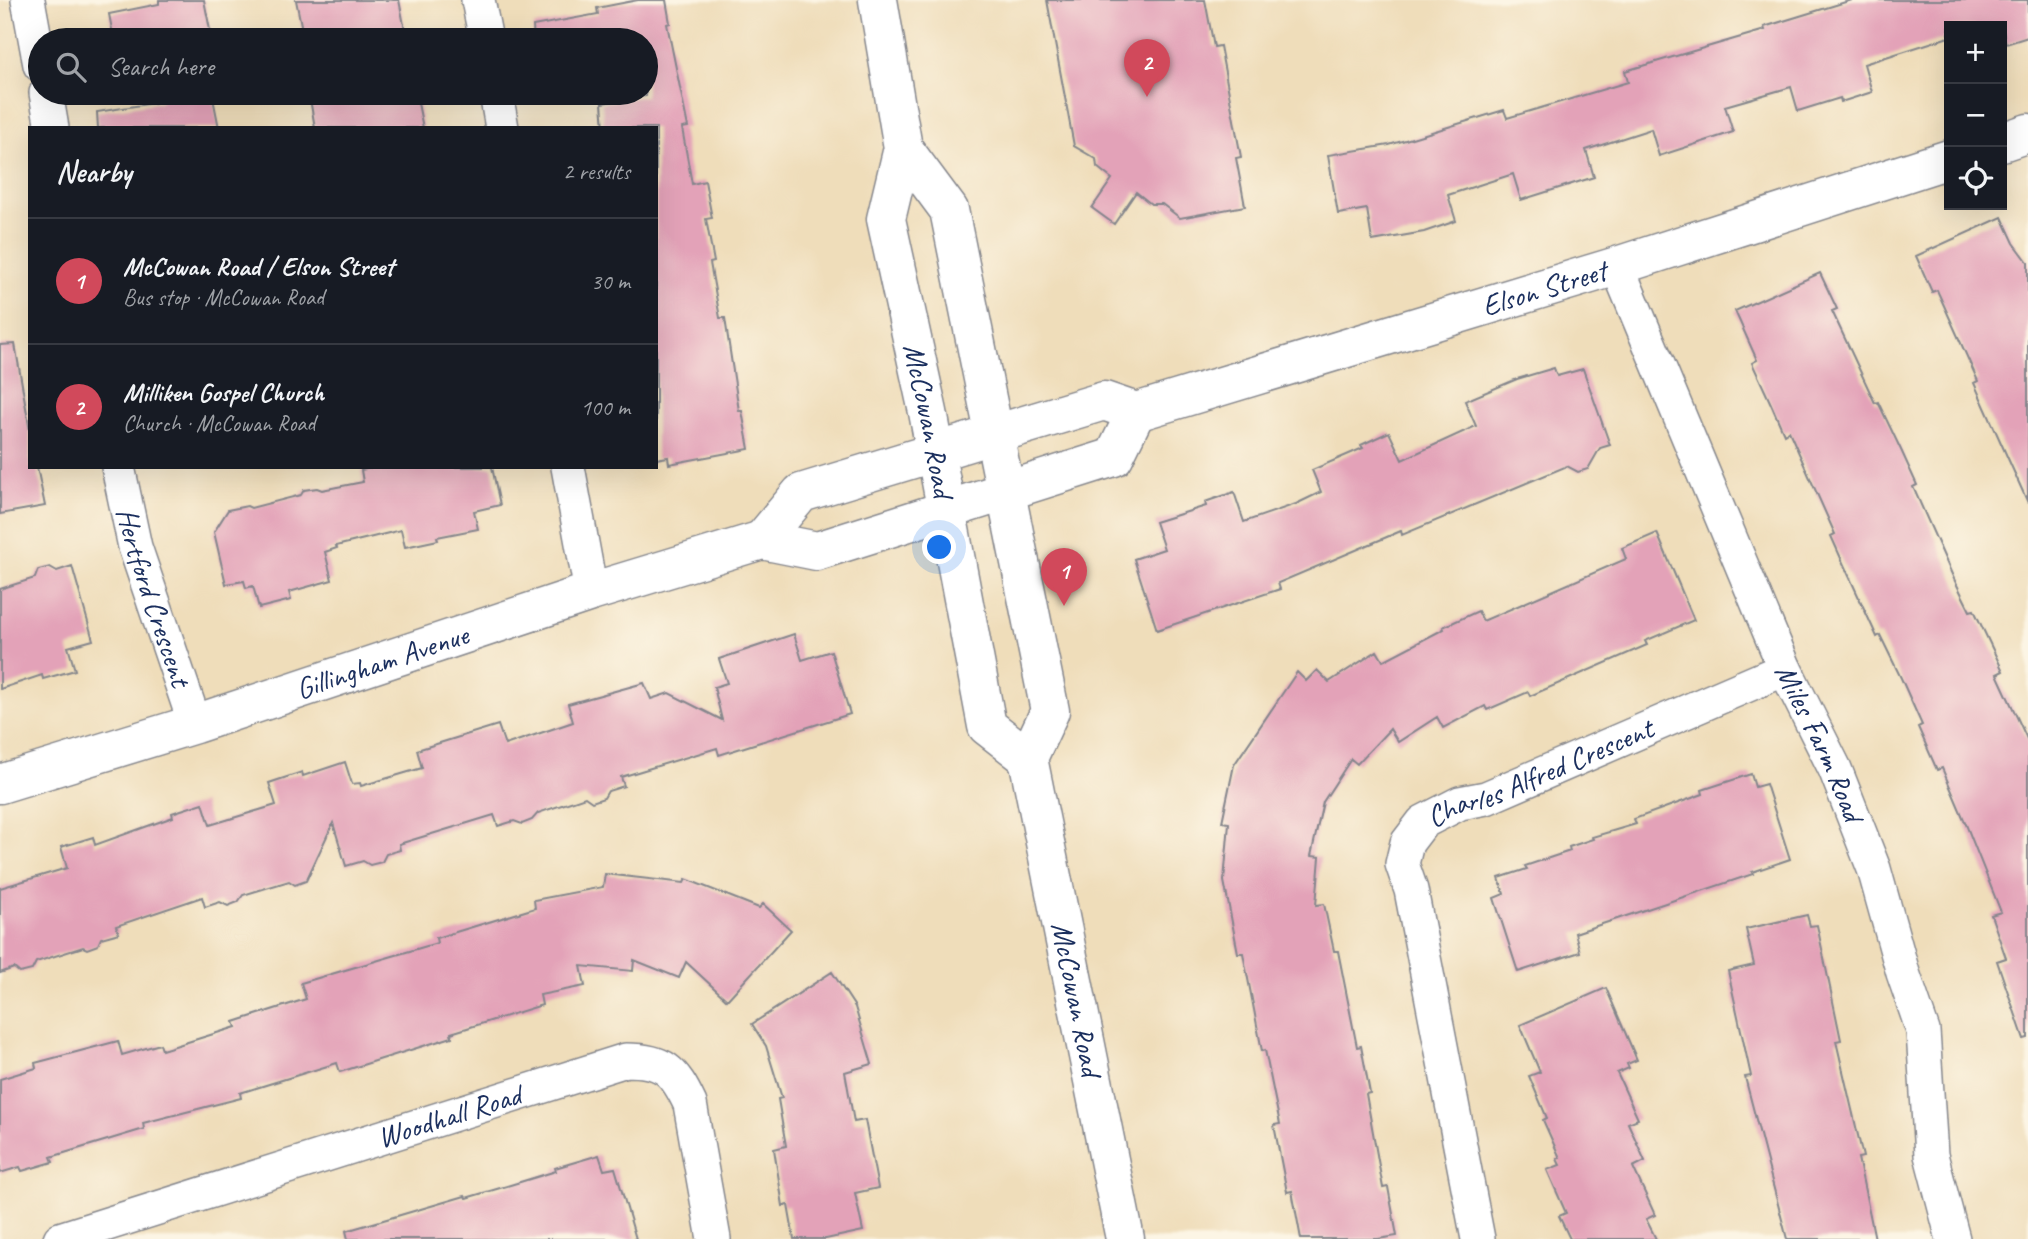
<!DOCTYPE html>
<html lang="en">
<head>
<meta charset="utf-8">
<style>
	:root { --surface:#171b24; --page:#242831; --text:#f1f3f6; --muted:#9ea1a6; --line:#363941; --accent:#d1495b }
	body { margin:0; font-family:Caveat,sans-serif; background:var(--page); color:var(--text) }
	.controls { position:absolute; right:21px; top:21px; display:grid; overflow:hidden; border-radius:0px; box-shadow:0 7px 28px #0002 }
	.controls button { width:63px; height:63px; display:grid; place-items:center; padding:0; border:0; border-bottom:2px solid var(--line); background:var(--surface); color:var(--text); font:35px sans-serif }
	.you { position:absolute; left:940px; top:548px; width:24px; height:24px; margin:-18px; border:5px solid #fff; border-radius:50%; background:#1a73e8; box-shadow:0 0 0 10px #1a73e833 }
	.badge { display:grid; place-items:center; width:46px; height:46px; border-radius:50%; background:var(--accent); color:#fff; font-size:23px; font-weight:700 }
	.pin { position:absolute; translate:-50% -58px; filter:drop-shadow(0 2px 4px #0008) }
	.pin::after { content:''; position:absolute; top:37px; width:24px; height:21px; background:inherit; clip-path:polygon(0 0,100% 0,50% 100%) }
	.list { margin:0; padding:0; list-style:none }
	h2 { display:flex; justify-content:space-between; align-items:center; height:91px; margin:0; padding:0 28px; font-size:30px }
	h2 small { font-size:23px; font-weight:400; color:var(--muted) }
	.list li { display:grid; grid-template-columns:46px 1fr auto; gap:21px; align-items:center; box-sizing:border-box; height:126px; padding:0 28px; border-top:2px solid var(--line) }
	.list b { display:block; font-size:26px; white-space:nowrap }
	.list p { margin:0; font-size:23px; white-space:nowrap; color:var(--muted) }
	.list em { font-size:23px; font-style:normal; color:var(--muted) }
	.icon { flex:none; width:38px; height:38px; fill:none; stroke:currentColor; stroke-width:2; stroke-linecap:round; stroke-linejoin:round }
	.map { position:relative; flex:none; width:2028px; height:1239px; overflow:hidden }
	.search { position:absolute; background:var(--surface); box-shadow:0 7px 28px #0002; left:28px; top:28px; width:630px; height:77px; display:flex; align-items:center; gap:18px; box-sizing:border-box; padding:0 24px; border-radius:38px; color:var(--muted); font-size:26px }
	.panel { position:absolute; background:var(--surface); box-shadow:0 7px 28px #0002; left:28px; top:126px; width:630px; height:343px; border-radius:0px }
	.map>svg:first-child { display:block }
</style>
</head>
<body>
<div class="map">
<svg width="2028" height="1239" viewBox="0 0 2028 1239">
	<rect width="100%" height="100%" fill="#fcf5e5"/>
	<filter id="ink" filterUnits="userSpaceOnUse"><feTurbulence type="fractalNoise" baseFrequency=".0143" numOctaves="2"/><feDisplacementMap in="SourceGraphic" scale="14" xChannelSelector="R" yChannelSelector="G"/><feConvolveMatrix kernelMatrix="1 2 1 2 8 2 1 2 1" color-interpolation-filters="sRGB"/></filter>
	<filter id="wash" filterUnits="userSpaceOnUse"><feTurbulence type="fractalNoise" baseFrequency=".00686" numOctaves="4" result="noise"/><feDisplacementMap in="SourceGraphic" scale="28" xChannelSelector="R" yChannelSelector="G"/><feGaussianBlur stdDeviation="1.57" result="paint"/><feColorMatrix in="noise" values="0 0 0 0 0 0 0 0 0 0 0 0 0 0 0 0 0 1.4 0 .05"/><feComposite in="paint" operator="in"/></filter>
	<g filter="url(#wash)">
		<rect width="100%" height="100%" fill="#efddba"/>
		<g id="blocks">
			<path fill="#e3a2b8" d="M 159,0 L 204,0 L 212,40 L 114,40 L 109,14 L 159,4 Z
				M 296,0 L 399,0 L 407,40 L 304,40 Z
				M 638,0 L 666,0 L 670,23 L 667,24 L 688,127 L 682,128 L 692,184 L 705,181 L 712,218 L 706,219 L 714,262 L 710,263 L 720,318 L 725,318 L 739,411 L 742,411 L 749,449 L 669,464 L 668,457 L 656,459 L 656,128 L 604,128 L 602,103 L 646,96 L 646,40 L 534,40 L 533,26 L 598,14 L 597,8 Z
				M 1047,0 L 1205,0 L 1214,47 L 1220,46 L 1241,157 L 1236,158 L 1245,206 L 1180,218 L 1162,204 L 1151,204 L 1136,192 L 1114,224 L 1092,208 L 1112,179 L 1097,167 L 1096,159 L 1074,146 Z
				M 1852,0 L 2028,0 L 2028,37 L 2006,44 L 2002,26 L 1949,26 L 1949,37 L 1864,64 L 1872,92 L 1841,102 L 1840,98 L 1798,111 L 1791,87 L 1725,106 L 1733,132 L 1659,156 L 1651,129 L 1586,150 L 1594,177 L 1521,200 L 1513,174 L 1448,195 L 1456,221 L 1424,232 L 1372,241 L 1367,209 L 1338,214 L 1328,155 L 1389,145 L 1504,110 L 1507,118 L 1628,82 L 1625,71 L 1765,30 L 1764,27 Z
				M 160,93 L 212,93 L 219,128 L 98,128 L 97,112 L 161,102 Z
				M 309,93 L 416,93 L 423,128 L 315,128 Z
				M 2002,217 L 2014,243 L 2028,262 L 2028,503 L 1974,383 L 1978,381 L 1955,330 L 1937,290 L 1932,292 L 1916,256 Z
				M 1820,273 L 1837,309 L 1832,311 L 1875,403 L 1878,402 L 1901,450 L 1917,485 L 1913,487 L 1954,579 L 1970,611 L 1974,610 L 2003,671 L 1997,674 L 2028,741 L 2028,1038 L 2024,1039 L 1997,961 L 2006,958 L 1991,915 L 2001,912 L 1965,822 L 1942,768 L 1937,770 L 1918,727 L 1922,725 L 1901,678 L 1880,635 L 1877,637 L 1844,565 L 1831,536 L 1835,534 L 1789,431 L 1784,434 L 1771,404 L 1752,363 L 1757,360 L 1735,311 Z
				M 15,344 L 30,431 L 30,467 L 37,467 L 45,506 L 0,514 L 0,345 Z
				M 1554,368 L 1557,376 L 1583,369 L 1610,445 L 1600,448 L 1588,469 L 1578,472 L 1567,466 L 1402,535 L 1401,531 L 1278,583 L 1280,589 L 1157,630 L 1134,559 L 1164,549 L 1155,522 L 1206,506 L 1205,502 L 1234,492 L 1244,522 L 1296,504 L 1321,492 L 1312,470 L 1363,448 L 1361,445 L 1389,432 L 1402,460 L 1476,426 L 1465,401 L 1517,379 Z
				M 376,467 L 492,467 L 500,505 L 474,511 L 478,529 L 437,537 L 438,540 L 405,547 L 401,530 L 336,546 L 337,548 L 325,552 L 332,580 L 289,592 L 291,600 L 259,608 L 253,586 L 246,588 L 244,581 L 226,584 L 214,532 L 228,510 L 247,506 L 251,508 L 301,495 L 304,490 L 317,488 L 322,490 L 363,482 L 361,470 Z
				M 1657,533 L 1694,620 L 1645,641 L 1647,645 L 1530,696 L 1528,692 L 1487,710 L 1485,706 L 1443,728 L 1437,717 L 1398,742 L 1390,729 L 1357,764 L 1351,759 L 1323,802 L 1311,856 L 1320,857 L 1316,905 L 1324,904 L 1334,951 L 1338,951 L 1357,1047 L 1361,1046 L 1370,1093 L 1366,1094 L 1383,1188 L 1388,1187 L 1397,1236 L 1378,1239 L 1301,1239 L 1292,1191 L 1287,1192 L 1274,1125 L 1280,1124 L 1265,1050 L 1262,1051 L 1243,953 L 1238,953 L 1224,881 L 1229,823 L 1222,822 L 1234,765 L 1297,672 L 1306,681 L 1317,670 L 1329,682 L 1377,651 L 1383,661 L 1444,629 L 1443,627 L 1478,611 L 1483,621 L 1626,559 L 1622,548 Z
				M 72,566 L 93,640 L 68,647 L 75,670 L 43,679 L 42,675 L 0,689 L 0,589 L 35,578 L 38,570 L 50,567 L 57,571 Z
				M 794,634 L 802,660 L 831,651 L 850,714 L 719,755 L 717,748 L 621,777 L 624,786 L 608,791 L 604,798 L 592,802 L 585,797 L 538,813 L 532,820 L 522,824 L 514,821 L 498,826 L 494,815 L 399,844 L 400,850 L 386,854 L 382,862 L 370,865 L 363,861 L 346,866 L 333,823 L 306,881 L 295,885 L 289,881 L 243,895 L 238,902 L 228,906 L 220,902 L 205,907 L 202,897 L 116,926 L 119,933 L 101,938 L 98,945 L 87,949 L 83,947 L 36,962 L 32,970 L 20,973 L 14,968 L 0,973 L 0,888 L 67,868 L 61,847 L 93,837 L 95,845 L 173,817 L 172,813 L 203,803 L 210,825 L 276,805 L 269,783 L 302,772 L 303,776 L 345,762 L 352,784 L 360,783 L 361,786 L 422,768 L 417,750 L 498,725 L 505,745 L 573,722 L 568,704 L 644,683 L 651,699 L 669,693 L 722,720 L 714,687 L 727,683 L 719,659 Z
				M 1751,774 L 1755,787 L 1766,784 L 1790,859 L 1752,872 L 1753,874 L 1575,933 L 1580,952 L 1518,972 L 1494,898 L 1504,894 L 1499,878 L 1527,869 L 1525,866 L 1570,851 L 1569,847 L 1593,839 L 1592,837 L 1636,824 L 1634,819 L 1703,794 L 1702,790 Z
				M 605,874 L 684,883 L 686,879 L 759,908 L 763,904 L 791,930 L 727,1000 L 686,962 L 679,978 L 634,960 L 633,971 L 581,966 L 585,986 L 540,995 L 542,1005 L 451,1033 L 452,1037 L 340,1072 L 337,1063 L 240,1093 L 241,1098 L 143,1123 L 144,1129 L 51,1157 L 53,1162 L 22,1171 L 20,1167 L 0,1173 L 0,1079 L 36,1068 L 35,1063 L 118,1041 L 122,1055 L 160,1044 L 162,1050 L 236,1027 L 234,1022 L 306,999 L 301,983 L 437,943 L 436,938 L 535,908 L 534,900 L 603,887 Z
				M 1807,915 L 1810,926 L 1817,925 L 1841,1040 L 1836,1041 L 1863,1157 L 1858,1158 L 1875,1239 L 1787,1239 L 1745,1077 L 1751,1076 L 1728,971 L 1754,965 L 1746,929 Z
				M 832,972 L 855,1007 L 872,1064 L 845,1072 L 854,1122 L 865,1120 L 878,1188 L 855,1193 L 863,1231 L 826,1239 L 794,1239 L 788,1205 L 783,1206 L 774,1149 L 786,1146 L 778,1099 L 782,1098 L 766,1046 L 752,1024 Z
				M 1606,988 L 1637,1060 L 1627,1064 L 1629,1068 L 1617,1073 L 1638,1119 L 1628,1123 L 1645,1161 L 1633,1167 L 1655,1215 L 1646,1219 L 1656,1239 L 1570,1239 L 1559,1216 L 1566,1213 L 1547,1170 L 1560,1165 L 1557,1159 L 1560,1158 L 1543,1120 L 1547,1118 L 1529,1076 L 1540,1072 L 1520,1025 Z
				M 599,1155 L 604,1170 L 615,1168 L 636,1239 L 348,1239 L 346,1231 L 465,1196 L 466,1198 L 507,1186 L 556,1171 L 555,1168 Z"/>
		</g>
	</g>
	<g filter="url(#ink)">
		<use href="#blocks" fill-opacity="0" stroke="#85868c" stroke-width="2"/>
		<g fill="none" stroke-linecap="round" stroke-linejoin="round">
			<g stroke="#85868c" stroke-width="36">
				<g id="street">
					<path d="M 28,0 L 40,65"/>
					<path d="M 478,0 L 486,40"/>
					<path d="M 46,93 L 52,128"/>
					<path d="M 496,93 L 502,128"/>
					<path id="s1" d="M 1617,266 L 1785,669 L 1835,769 L 1874,869 L 1903,973 L 1923,1031 L 1931,1155 L 1953,1239"/>
					<path id="s2" d="M 118,467 L 135,547 L 195,724"/>
					<path d="M 568,467 L 591,592"/>
					<path id="s3" d="M 60,1239 L 626,1060 C 664,1060 674,1070 690,1104 L 714,1239"/>
					<path id="s4" d="M 1478,1239 L 1411,890 L 1402,864 L 1407,843 L 1423,822 L 1460,803 L 1486,798 L 1785,669"/>
				</g>
			</g>
			<g stroke="#85868c" stroke-width="41">
				<g id="secondary">
					<path id="s5" d="M 878,0 L 903,148 L 886,219 L 928,412 L 987,726 L 1028,758"/>
					<path d="M 2002,142 L 2028,133"/>
					<path id="s6" d="M 903,148 L 949,210 L 1050,711 L 1028,758 L 1125,1239"/>
					<path id="s7" d="M 762,540 L 801,493 L 1104,401 L 1136,412 L 1617,266 L 1949,159"/>
					<path id="s8" d="M 0,784 L 195,724 L 591,592 L 762,540 L 817,551 L 1114,457 L 1136,412"/>
				</g>
			</g>
			<use href="#street" stroke="#fff" stroke-width="33"/>
			<use href="#secondary" stroke="#fff" stroke-width="38"/>
		</g>
	</g>
	<g text-anchor="middle" stroke-width="5" stroke-linejoin="round" paint-order="stroke">
		<g font-size="30" fill="#1b2f5e" stroke="#fcf5e5">
			<text dy="10" stroke="none"><textPath href="#s7" startOffset="838">Elson Street</textPath></text>
			<text dy="10" stroke="none"><textPath href="#s5" startOffset="429">McCowan Road</textPath></text>
			<text dy="10" stroke="none"><textPath href="#s2" startOffset="135">Hertford Crescent</textPath></text>
			<text dy="10" stroke="none"><textPath href="#s8" startOffset="401">Gillingham Avenue</textPath></text>
			<text dy="10" stroke="none"><textPath href="#s1" startOffset="518">Miles Farm Road</textPath></text>
			<text dy="10" stroke="none"><textPath href="#s4" startOffset="558">Charles Alfred Crescent</textPath></text>
			<text dy="10" stroke="none"><textPath href="#s6" startOffset="886">McCowan Road</textPath></text>
			<text dy="10" stroke="none"><textPath href="#s3" startOffset="408">Woodhall Road</textPath></text>
		</g>
	</g>
</svg>
<div class="controls">
<button>+</button>
<button>−</button>
<button><svg class="icon" aria-label="locate" viewBox="0 0 24 24"><circle cx="12" cy="12" r="6"/><path d="M12 2v4M12 18v4M2 12h4M18 12h4"/></svg></button>
</div>
<div class="you"></div>
<div class="pin badge" style="left:1064px;top:606px">1</div>
<div class="pin badge" style="left:1147px;top:97px">2</div>
<div class="search"><svg class="icon" aria-label="search" viewBox="0 0 24 24"><circle cx="10" cy="10" r="6"/><path d="M15 15l6 6"/></svg>Search here</div>
<section class="panel">
<h2>Nearby<small>2 results</small></h2>
<ul class="list">
<li><span class="badge">1</span><div><b>McCowan Road / Elson Street</b><p>Bus stop · McCowan Road</p></div><em>30 m</em></li>
<li><span class="badge">2</span><div><b>Milliken Gospel Church</b><p>Church · McCowan Road</p></div><em>100 m</em></li>
</ul>
</section>
</div>
</body>
</html>
